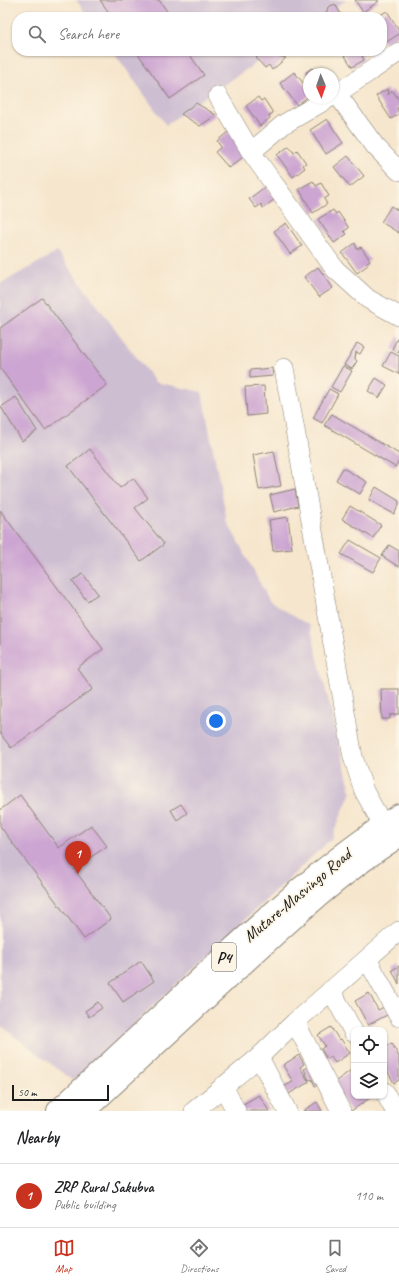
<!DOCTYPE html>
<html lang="en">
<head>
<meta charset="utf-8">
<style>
	:root { --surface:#fff; --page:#f2f2f2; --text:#202124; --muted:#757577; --line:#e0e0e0; --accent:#c8321e }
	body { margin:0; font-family:Caveat,sans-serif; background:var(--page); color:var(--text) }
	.controls { position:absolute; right:12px; bottom:12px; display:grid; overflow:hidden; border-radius:8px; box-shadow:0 1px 3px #0004 }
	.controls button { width:36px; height:36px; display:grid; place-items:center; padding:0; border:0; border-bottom:1px solid var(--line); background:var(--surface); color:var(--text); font:20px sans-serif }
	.compass { position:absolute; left:303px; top:68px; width:36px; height:36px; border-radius:50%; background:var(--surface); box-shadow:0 1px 3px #0004; rotate:178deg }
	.scale { position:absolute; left:12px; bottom:10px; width:97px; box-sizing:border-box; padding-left:4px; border:2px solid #1c1c1c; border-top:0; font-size:11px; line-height:14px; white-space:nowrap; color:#1c1c1c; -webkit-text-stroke:3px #fcf5e5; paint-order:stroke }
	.you { position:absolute; left:216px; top:721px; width:14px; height:14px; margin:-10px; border:3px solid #fff; border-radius:50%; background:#1a73e8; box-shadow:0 0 0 6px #1a73e833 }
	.badge { display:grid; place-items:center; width:26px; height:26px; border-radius:50%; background:var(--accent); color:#fff; font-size:13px; font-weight:700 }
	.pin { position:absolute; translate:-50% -33px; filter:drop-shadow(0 1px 2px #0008) }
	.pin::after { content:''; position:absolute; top:21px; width:14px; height:12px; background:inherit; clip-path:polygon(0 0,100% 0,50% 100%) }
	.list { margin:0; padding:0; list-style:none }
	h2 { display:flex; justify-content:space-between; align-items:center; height:52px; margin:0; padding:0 16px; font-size:17px }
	h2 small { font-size:13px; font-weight:400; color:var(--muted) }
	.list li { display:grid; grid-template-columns:26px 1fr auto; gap:12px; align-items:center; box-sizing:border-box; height:64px; padding:0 16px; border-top:1px solid var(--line) }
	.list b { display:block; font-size:15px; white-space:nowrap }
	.list p { margin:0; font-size:13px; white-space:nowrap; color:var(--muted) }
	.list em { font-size:13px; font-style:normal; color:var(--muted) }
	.icon { flex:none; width:22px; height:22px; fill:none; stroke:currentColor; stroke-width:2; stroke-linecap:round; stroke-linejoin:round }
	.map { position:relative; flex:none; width:399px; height:1111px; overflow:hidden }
	.search { position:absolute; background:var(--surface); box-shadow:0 1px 3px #0004; left:12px; right:12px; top:12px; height:44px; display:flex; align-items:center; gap:10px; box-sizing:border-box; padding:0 14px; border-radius:16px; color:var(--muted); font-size:15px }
	.sheet { height:116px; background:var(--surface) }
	nav { display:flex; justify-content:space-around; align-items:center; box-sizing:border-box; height:56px; border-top:1px solid var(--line); background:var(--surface); font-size:11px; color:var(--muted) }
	nav a { display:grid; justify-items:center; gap:2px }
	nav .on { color:var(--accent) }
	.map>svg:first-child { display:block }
</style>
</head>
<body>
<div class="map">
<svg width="399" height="1111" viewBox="0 0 399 1111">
	<rect width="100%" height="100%" fill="#fcf5e5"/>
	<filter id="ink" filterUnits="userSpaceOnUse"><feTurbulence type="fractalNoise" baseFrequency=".025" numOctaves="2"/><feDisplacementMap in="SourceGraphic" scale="8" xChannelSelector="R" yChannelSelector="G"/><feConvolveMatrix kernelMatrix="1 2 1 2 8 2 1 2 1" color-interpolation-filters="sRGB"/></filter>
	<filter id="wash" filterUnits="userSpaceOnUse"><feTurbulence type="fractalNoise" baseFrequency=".012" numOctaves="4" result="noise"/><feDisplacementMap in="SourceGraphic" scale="16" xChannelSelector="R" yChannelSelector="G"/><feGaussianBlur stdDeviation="0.9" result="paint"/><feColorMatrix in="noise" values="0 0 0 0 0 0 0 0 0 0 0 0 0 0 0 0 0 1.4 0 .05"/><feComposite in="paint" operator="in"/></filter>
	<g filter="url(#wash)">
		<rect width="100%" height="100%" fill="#f6e6cd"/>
		<path fill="#cebed2" d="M 76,0 L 346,0 L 321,17 L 89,17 Z
			M 113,51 L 274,51 L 196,103 L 166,125 Z
			M 57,252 L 155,382 L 202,392 L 227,521 L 270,602 L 310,626 L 351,792 L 331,839 L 73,1081 L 0,1025 L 0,284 Z"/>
		<g id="blocks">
			<path fill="#cca5d2" d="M 100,0 L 159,0 L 171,17 L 112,17 Z
				M 355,0 L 377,0 L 379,1 L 363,12 Z
				M 335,4 L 342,16 L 340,17 L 322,17 L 326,14 L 328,7 Z
				M 387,11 L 399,30 L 399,34 L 385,43 L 382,39 L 382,17 L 377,17 Z
				M 136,51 L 187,51 L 204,75 L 170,99 Z
				M 342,51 L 365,51 L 362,56 L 364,60 L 352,67 Z
				M 257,52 L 271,53 L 286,58 L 272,70 L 269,65 L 265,68 L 256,58 L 260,55 Z
				M 312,68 L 316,74 L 309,74 L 309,77 L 306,72 Z
				M 294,72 L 309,90 L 309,96 L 297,105 L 280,83 Z
				M 387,89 L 388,95 L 392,90 L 399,100 L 399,107 L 397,108 L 399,114 L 391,119 L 376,96 Z
				M 258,97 L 261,101 L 264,99 L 273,113 L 269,116 L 270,118 L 260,126 L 246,106 Z
				M 196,103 L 216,115 L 200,126 L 181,114 Z
				M 327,119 L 343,143 L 326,154 L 310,130 Z
				M 228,132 L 247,154 L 229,168 L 215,152 L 221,147 L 217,141 Z
				M 289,146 L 294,153 L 297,150 L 306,163 L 303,165 L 305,168 L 293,177 L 277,155 Z
				M 348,156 L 364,176 L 350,187 L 334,167 Z
				M 313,181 L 316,186 L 321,183 L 329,196 L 324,199 L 327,204 L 313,213 L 299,189 Z
				M 266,186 L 275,199 L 263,208 L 261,204 L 256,208 L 249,199 Z
				M 391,206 L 399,211 L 399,233 L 381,222 Z
				M 333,210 L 336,214 L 338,212 L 349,228 L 344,231 L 347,234 L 334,243 L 318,219 Z
				M 286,223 L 302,246 L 290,254 L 274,231 Z
				M 355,243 L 357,249 L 361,247 L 370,260 L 366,263 L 368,265 L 357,273 L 342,253 Z
				M 318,267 L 333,288 L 319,297 L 304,277 Z
				M 42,298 L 107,385 L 45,430 L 0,368 L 0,328 Z
				M 399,335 L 399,353 L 392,349 Z
				M 357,343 L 364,347 L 360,354 L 356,352 L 355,359 L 357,361 L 352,369 L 344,365 Z
				M 391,352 L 399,356 L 399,374 L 383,366 Z
				M 343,366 L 352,371 L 340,392 L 331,387 Z
				M 272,368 L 273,376 L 250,378 L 250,370 Z
				M 376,378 L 387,385 L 379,398 L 368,391 Z
				M 264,386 L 266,414 L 247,416 L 245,387 Z
				M 329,389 L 338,394 L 322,423 L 313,418 Z
				M 16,397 L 37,431 L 22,441 L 1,407 Z
				M 332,414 L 399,454 L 399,461 L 395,467 L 324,425 Z
				M 90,449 L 120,488 L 133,478 L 148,498 L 135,508 L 164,544 L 141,561 L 68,466 Z
				M 274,451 L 281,486 L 259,490 L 253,455 Z
				M 343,468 L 367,482 L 360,494 L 336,480 Z
				M 376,487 L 399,501 L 399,505 L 394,514 L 369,500 Z
				M 295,489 L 298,506 L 274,512 L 270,495 Z
				M 350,506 L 381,525 L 373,538 L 342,519 Z
				M 0,510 L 103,649 L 77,668 L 93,689 L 11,748 L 0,733 Z
				M 288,517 L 292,549 L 273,551 L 269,520 Z
				M 350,540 L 381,558 L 373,572 L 341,554 Z
				M 389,545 L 399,551 L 399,567 L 382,556 Z
				M 83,574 L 98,594 L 87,601 L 72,581 Z
				M 381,689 L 399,689 L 399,714 L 390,715 L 390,719 L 382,719 Z
				M 20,795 L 59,848 L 91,825 L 107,846 L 74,869 L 111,919 L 84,939 L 0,826 L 0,810 Z
				M 181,804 L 187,813 L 177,820 L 171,810 Z
				M 141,961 L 154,981 L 123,1002 L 110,983 Z
				M 399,966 L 399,984 L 392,970 Z
				M 369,993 L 378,1010 L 384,1007 L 389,1014 L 368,1025 L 355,1001 Z
				M 98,1002 L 102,1008 L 89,1017 L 85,1011 Z
				M 331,1027 L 339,1040 L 341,1039 L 350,1053 L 335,1063 L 331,1057 L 327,1059 L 321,1049 L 325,1046 L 318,1035 Z
				M 392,1043 L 399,1057 L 399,1080 L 394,1083 L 384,1065 L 384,1047 Z
				M 299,1055 L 304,1064 L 300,1067 L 309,1082 L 287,1095 L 283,1087 L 293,1082 L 283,1065 Z
				M 312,1065 L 321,1084 L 315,1086 L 312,1079 L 309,1080 L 304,1069 Z
				M 354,1068 L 354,1096 L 373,1096 L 351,1111 L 332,1084 Z
				M 259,1095 L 269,1111 L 243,1111 L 240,1106 Z
				M 317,1102 L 322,1111 L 303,1111 Z"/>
		</g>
	</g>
	<g filter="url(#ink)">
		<use href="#blocks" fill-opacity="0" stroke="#898174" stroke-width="1"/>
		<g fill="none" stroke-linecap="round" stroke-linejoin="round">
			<g stroke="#898174" stroke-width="20">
				<path id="minor" d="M 337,94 L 375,146 L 399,171
					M 218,96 L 251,152 L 335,269 L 368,299 L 399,316
					M 333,96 L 399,52
					M 251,152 L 284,124 L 329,98
					M 284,368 L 353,757 L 364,791 L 390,838
					M 367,959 L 399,1017
					M 331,990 L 354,1033
					M 295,1022 L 341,1111
					M 259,1057 L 287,1111
					M 223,1086 L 236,1111
					M 384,1091 L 395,1111
					M 194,1111 L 259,1057 L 295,1022 L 399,931"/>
			</g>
			<g stroke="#898174" stroke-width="24">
				<path id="highway" d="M 58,1111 C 111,1062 164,1012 218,962 C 275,910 333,857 399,815
					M 84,1111 C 134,1065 183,1019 233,973 C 286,924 338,875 399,836"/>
			</g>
			<use href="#minor" stroke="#fff" stroke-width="19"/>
			<use href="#highway" stroke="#fff" stroke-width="22"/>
		</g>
	</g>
	<g text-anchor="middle" stroke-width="3.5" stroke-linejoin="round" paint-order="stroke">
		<rect fill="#fcf5e5" stroke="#5f5d58" stroke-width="1" x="212" y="943" width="24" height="28" rx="3"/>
		<g font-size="16" font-weight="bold" fill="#1c1c1c">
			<text x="224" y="963">P4</text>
		</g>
		<g font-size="17" fill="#1c1c1c" stroke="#fcf5e5">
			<text transform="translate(297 895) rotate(-40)" y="6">Mutare-Masvingo Road</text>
		</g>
	</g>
</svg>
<div class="controls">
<button><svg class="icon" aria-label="locate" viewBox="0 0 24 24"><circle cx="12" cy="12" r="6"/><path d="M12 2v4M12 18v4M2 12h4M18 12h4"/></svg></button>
<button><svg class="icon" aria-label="layers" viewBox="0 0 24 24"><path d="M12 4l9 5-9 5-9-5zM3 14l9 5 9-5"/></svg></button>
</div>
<svg class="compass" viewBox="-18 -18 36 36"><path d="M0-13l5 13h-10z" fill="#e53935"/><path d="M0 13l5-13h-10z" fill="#757577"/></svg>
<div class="scale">50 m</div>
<div class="you"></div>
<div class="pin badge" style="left:78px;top:874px">1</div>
<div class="search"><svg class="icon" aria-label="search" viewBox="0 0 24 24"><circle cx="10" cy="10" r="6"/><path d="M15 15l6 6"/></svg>Search here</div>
</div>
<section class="sheet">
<h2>Nearby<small></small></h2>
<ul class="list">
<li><span class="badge">1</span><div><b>ZRP Rural Sakubva</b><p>Public building</p></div><em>110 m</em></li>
</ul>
</section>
<nav>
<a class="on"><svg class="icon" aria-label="map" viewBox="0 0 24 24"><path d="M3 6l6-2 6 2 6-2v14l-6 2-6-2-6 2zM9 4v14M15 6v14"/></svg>Map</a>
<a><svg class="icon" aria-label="directions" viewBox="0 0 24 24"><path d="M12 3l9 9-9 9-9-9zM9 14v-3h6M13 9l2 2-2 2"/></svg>Directions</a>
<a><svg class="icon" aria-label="saved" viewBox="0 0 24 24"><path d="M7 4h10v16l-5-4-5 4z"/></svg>Saved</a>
</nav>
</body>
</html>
